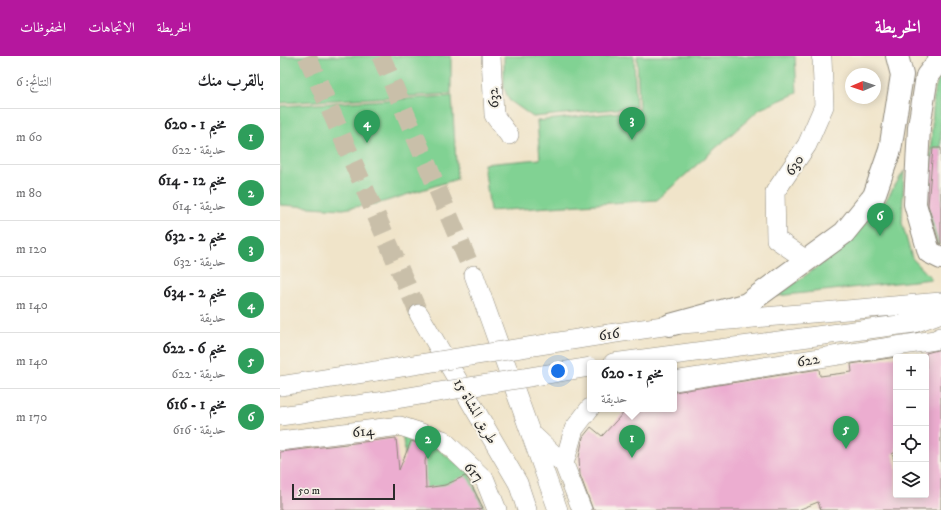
<!DOCTYPE html>
<html lang="ar">
<head>
<meta charset="utf-8">
<style>
	:root { --surface:#fff; --page:#f6f6f6; --text:#202124; --muted:#757577; --line:#e0e0e0; --accent:#b5179e }
	body { margin:0; font-family:"IM FELL DW Pica",Amiri,serif; background:var(--page); color:var(--text); direction:rtl }
	.controls { position:absolute; right:12px; bottom:12px; display:grid; overflow:hidden; border-radius:4px; box-shadow:0 2px 10px #0003 }
	.controls button { width:36px; height:36px; display:grid; place-items:center; padding:0; border:0; border-bottom:1px solid var(--line); background:var(--surface); color:var(--text); font:20px sans-serif }
	.compass { position:absolute; left:565px; top:12px; width:36px; height:36px; border-radius:50%; background:var(--surface); box-shadow:0 2px 10px #0003; rotate:268deg }
	.scale { position:absolute; left:12px; bottom:10px; width:103px; box-sizing:border-box; padding-left:4px; border:2px solid #2b2b2b; border-top:0; font-size:11px; line-height:14px; white-space:nowrap; color:#2b2b2b; -webkit-text-stroke:3px #f7f3e8; paint-order:stroke }
	.you { position:absolute; left:278px; top:315px; width:14px; height:14px; margin:-10px; border:3px solid #fff; border-radius:50%; background:#1a73e8; box-shadow:0 0 0 6px #1a73e833 }
	.badge { display:grid; place-items:center; width:26px; height:26px; border-radius:50%; background:var(--accent); color:#fff; font-size:13px; font-weight:700 }
	.pin { position:absolute; translate:-50% -33px; filter:drop-shadow(0 1px 2px #0008) }
	.pin::after { content:''; position:absolute; top:21px; width:14px; height:12px; background:inherit; clip-path:polygon(0 0,100% 0,50% 100%) }
	.popup { position:absolute; left:307px; top:304px; width:90px; height:52px; box-sizing:border-box; display:grid; place-content:center; border-radius:4px; background:var(--surface); filter:drop-shadow(0 1px 3px #0005); font-size:13px; white-space:nowrap; color:var(--muted) }
	.popup b { font-size:15px; color:var(--text) }
	.popup::after { content:''; position:absolute; left:50%; top:100%; margin-left:-8px; border:8px solid transparent; border-top-color:var(--surface) }
	.list { margin:0; padding:0; list-style:none }
	h2 { display:flex; justify-content:space-between; align-items:center; height:52px; margin:0; padding:0 16px; font-size:17px }
	h2 small { font-size:13px; font-weight:400; color:var(--muted) }
	.list li { display:grid; grid-template-columns:26px 1fr auto; gap:12px; align-items:center; box-sizing:border-box; height:56px; padding:0 16px; border-top:1px solid var(--line) }
	.list b { display:block; font-size:15px; white-space:nowrap }
	.list p { margin:0; font-size:13px; white-space:nowrap; color:var(--muted) }
	.list em { font-size:13px; font-style:normal; color:var(--muted) }
	.icon { flex:none; width:22px; height:22px; fill:none; stroke:currentColor; stroke-width:2; stroke-linecap:round; stroke-linejoin:round }
	.map { position:relative; flex:none; width:661px; height:454px; overflow:hidden; direction:ltr }
	header { display:flex; align-items:center; gap:24px; box-sizing:border-box; height:56px; padding:0 20px; background:var(--accent); color:#fff }
	header strong { font-size:19px }
	nav { display:flex; gap:22px; margin-inline-start:auto; font-size:14px }
	main { display:flex }
	aside { flex:1; background:var(--surface) }
	.map>svg:first-child { display:block }
</style>
</head>
<body>
<header>
<strong>الخريطة</strong>
<nav><a>الخريطة</a><a>الاتجاهات</a><a>المحفوظات</a></nav>
</header>
<main>
<div class="map">
<svg width="661" height="454" viewBox="0 0 661 454">
	<rect width="100%" height="100%" fill="#f7f3e8"/>
	<filter id="ink" filterUnits="userSpaceOnUse"><feTurbulence type="fractalNoise" baseFrequency=".025" numOctaves="2"/><feDisplacementMap in="SourceGraphic" scale="8" xChannelSelector="R" yChannelSelector="G"/><feConvolveMatrix kernelMatrix="1 2 1 2 8 2 1 2 1" color-interpolation-filters="sRGB"/></filter>
	<filter id="wash" filterUnits="userSpaceOnUse"><feTurbulence type="fractalNoise" baseFrequency=".012" numOctaves="4" result="noise"/><feDisplacementMap in="SourceGraphic" scale="16" xChannelSelector="R" yChannelSelector="G"/><feGaussianBlur stdDeviation="0.9" result="paint"/><feColorMatrix in="noise" values="0 0 0 0 0 0 0 0 0 0 0 0 0 0 0 0 0 1.4 0 .05"/><feComposite in="paint" operator="in"/></filter>
	<g filter="url(#wash)">
		<rect width="100%" height="100%" fill="#f0e4c9"/>
		<path fill="#81d293" stroke="#567e5f" d="M 0,0 L 171,0 L 171,38 L 0,47 Z
			M 224,0 L 354,0 L 356,51 L 253,61 L 229,44 L 224,32 Z
			M 357,0 L 515,0 L 517,37 L 480,53 L 377,144 L 210,155 L 204,108 L 260,103 L 257,65 L 359,54 Z
			M 661,14 L 661,186 L 658,189 L 647,155 L 654,37 Z
			M 172,40 L 177,123 L 100,147 L 63,153 L 0,149 L 0,50 Z
			M 624,115 L 622,167 L 632,202 L 652,223 L 497,240 L 562,193 L 606,144 Z
			M 122,377 L 152,389 L 188,416 L 205,454 L 133,454 Z"/>
		<g id="blocks">
			<path fill="#ecadd0" d="M 653,92 L 661,92 L 661,188 L 659,187 L 648,149 Z
				M 661,293 L 661,454 L 541,454 L 538,446 L 518,454 L 313,454 L 300,419 L 299,401 L 303,381 L 311,371 L 322,380 L 347,353 L 394,353 L 394,336 L 539,313 L 540,320 L 572,316 L 571,308 L 616,301 L 616,396 L 612,398 L 616,409 L 616,439 L 646,439 L 646,297 Z
				M 116,382 L 119,414 L 131,385 L 150,391 L 145,405 L 146,432 L 165,429 L 185,420 L 189,424 L 203,452 L 196,454 L 0,454 L 0,396 Z"/>
		</g>
	</g>
	<g filter="url(#ink)">
		<use href="#blocks" fill-opacity="0" stroke="#8e887a" stroke-width="1"/>
		<g fill="none" stroke-linecap="round" stroke-linejoin="round">
			<path stroke="#c9bfa9" stroke-width="19" stroke-dasharray="19 10" stroke-linecap="butt" d="M 27,0 L 139,258
				M 101,0 L 194,219"/>
			<g stroke="#8e887a" stroke-width="20">
				<path id="minor" d="M 211,0 L 214,59 L 229,79
					M 526,204 L 496,183 L 495,136 L 527,89 L 544,50 L 542,3 L 541,0
					M 194,219 L 278,454
					M 139,258 L 238,427 L 247,454
					M 329,278 L 390,269 L 661,246
					M 333,307 L 634,267 L 661,257
					M 394,325 L 655,284 L 661,281
					M 0,330 L 96,315
					M 0,360 L 98,346
					M 254,380 L 284,408 L 302,454
					M 0,385 L 120,370 L 163,384 L 205,424 L 217,454
					M 284,408 L 294,373 L 310,352"/>
			</g>
			<g stroke="#8e887a" stroke-width="24">
				<path id="major" d="M 661,2 L 647,20 L 639,71 L 635,148 L 649,196 L 661,202
					M 390,269 L 467,248 L 564,177 L 594,140 L 610,94 L 622,19 L 617,0"/>
			</g>
			<use href="#minor" stroke="#fff" stroke-width="19"/>
			<use href="#major" stroke="#fff" stroke-width="22"/>
			<g stroke="#8e887a" stroke-width="20" stroke-linecap="butt">
				<path id="minor-bridge" d="M 96,315 L 329,278
					M 98,346 L 310,311"/>
			</g>
			<use href="#minor-bridge" stroke="#fff" stroke-width="19"/>
		</g>
	</g>
	<g text-anchor="middle" stroke-width="4" stroke-linejoin="round" paint-order="stroke">
		<g font-size="15" fill="#2b2b2b" stroke="#f7f3e8">
			<text transform="translate(213 42) rotate(-93)" y="5">632</text>
			<text transform="translate(514 109) rotate(-56)" y="5">630</text>
			<text transform="translate(329 278) rotate(-9)" y="5">616</text>
			<text transform="translate(528 304) rotate(-9)" y="5">622</text>
			<text transform="translate(196 355) rotate(60)" y="5">طريق المشاة 15</text>
			<text transform="translate(83 375) rotate(-7)" y="5">614</text>
			<text transform="translate(194 416) rotate(48)" y="5">617</text>
		</g>
	</g>
</svg>
<div class="controls">
<button>+</button>
<button>−</button>
<button><svg class="icon" aria-label="locate" viewBox="0 0 24 24"><circle cx="12" cy="12" r="6"/><path d="M12 2v4M12 18v4M2 12h4M18 12h4"/></svg></button>
<button><svg class="icon" aria-label="layers" viewBox="0 0 24 24"><path d="M12 4l9 5-9 5-9-5zM3 14l9 5 9-5"/></svg></button>
</div>
<svg class="compass" viewBox="-18 -18 36 36"><path d="M0-13l5 13h-10z" fill="#e53935"/><path d="M0 13l5-13h-10z" fill="#757577"/></svg>
<div class="scale">50 m</div>
<div class="you"></div>
<div class="pin badge" style="left:352px;top:402px;background:#2e9e5b">1</div>
<div class="popup"><b>مخيم 1 - 620</b>حديقة</div>
<div class="pin badge" style="left:148px;top:403px;background:#2e9e5b">2</div>
<div class="pin badge" style="left:352px;top:84px;background:#2e9e5b">3</div>
<div class="pin badge" style="left:87px;top:87px;background:#2e9e5b">4</div>
<div class="pin badge" style="left:566px;top:393px;background:#2e9e5b">5</div>
<div class="pin badge" style="left:600px;top:180px;background:#2e9e5b">6</div>
</div>
<aside>
<h2>بالقرب منك<small>النتائج: 6</small></h2>
<ul class="list">
<li><span class="badge" style="background:#2e9e5b">1</span><div><b>مخيم 1 - 620</b><p>حديقة · 622</p></div><em>60 m</em></li>
<li><span class="badge" style="background:#2e9e5b">2</span><div><b>مخيم 12 - 614</b><p>حديقة · 614</p></div><em>80 m</em></li>
<li><span class="badge" style="background:#2e9e5b">3</span><div><b>مخيم 2 - 632</b><p>حديقة · 632</p></div><em>120 m</em></li>
<li><span class="badge" style="background:#2e9e5b">4</span><div><b>مخيم 2 - 634</b><p>حديقة</p></div><em>140 m</em></li>
<li><span class="badge" style="background:#2e9e5b">5</span><div><b>مخيم 6 - 622</b><p>حديقة · 622</p></div><em>140 m</em></li>
<li><span class="badge" style="background:#2e9e5b">6</span><div><b>مخيم 1 - 616</b><p>حديقة · 616</p></div><em>170 m</em></li>
</ul>
</aside>
</main>
</body>
</html>
